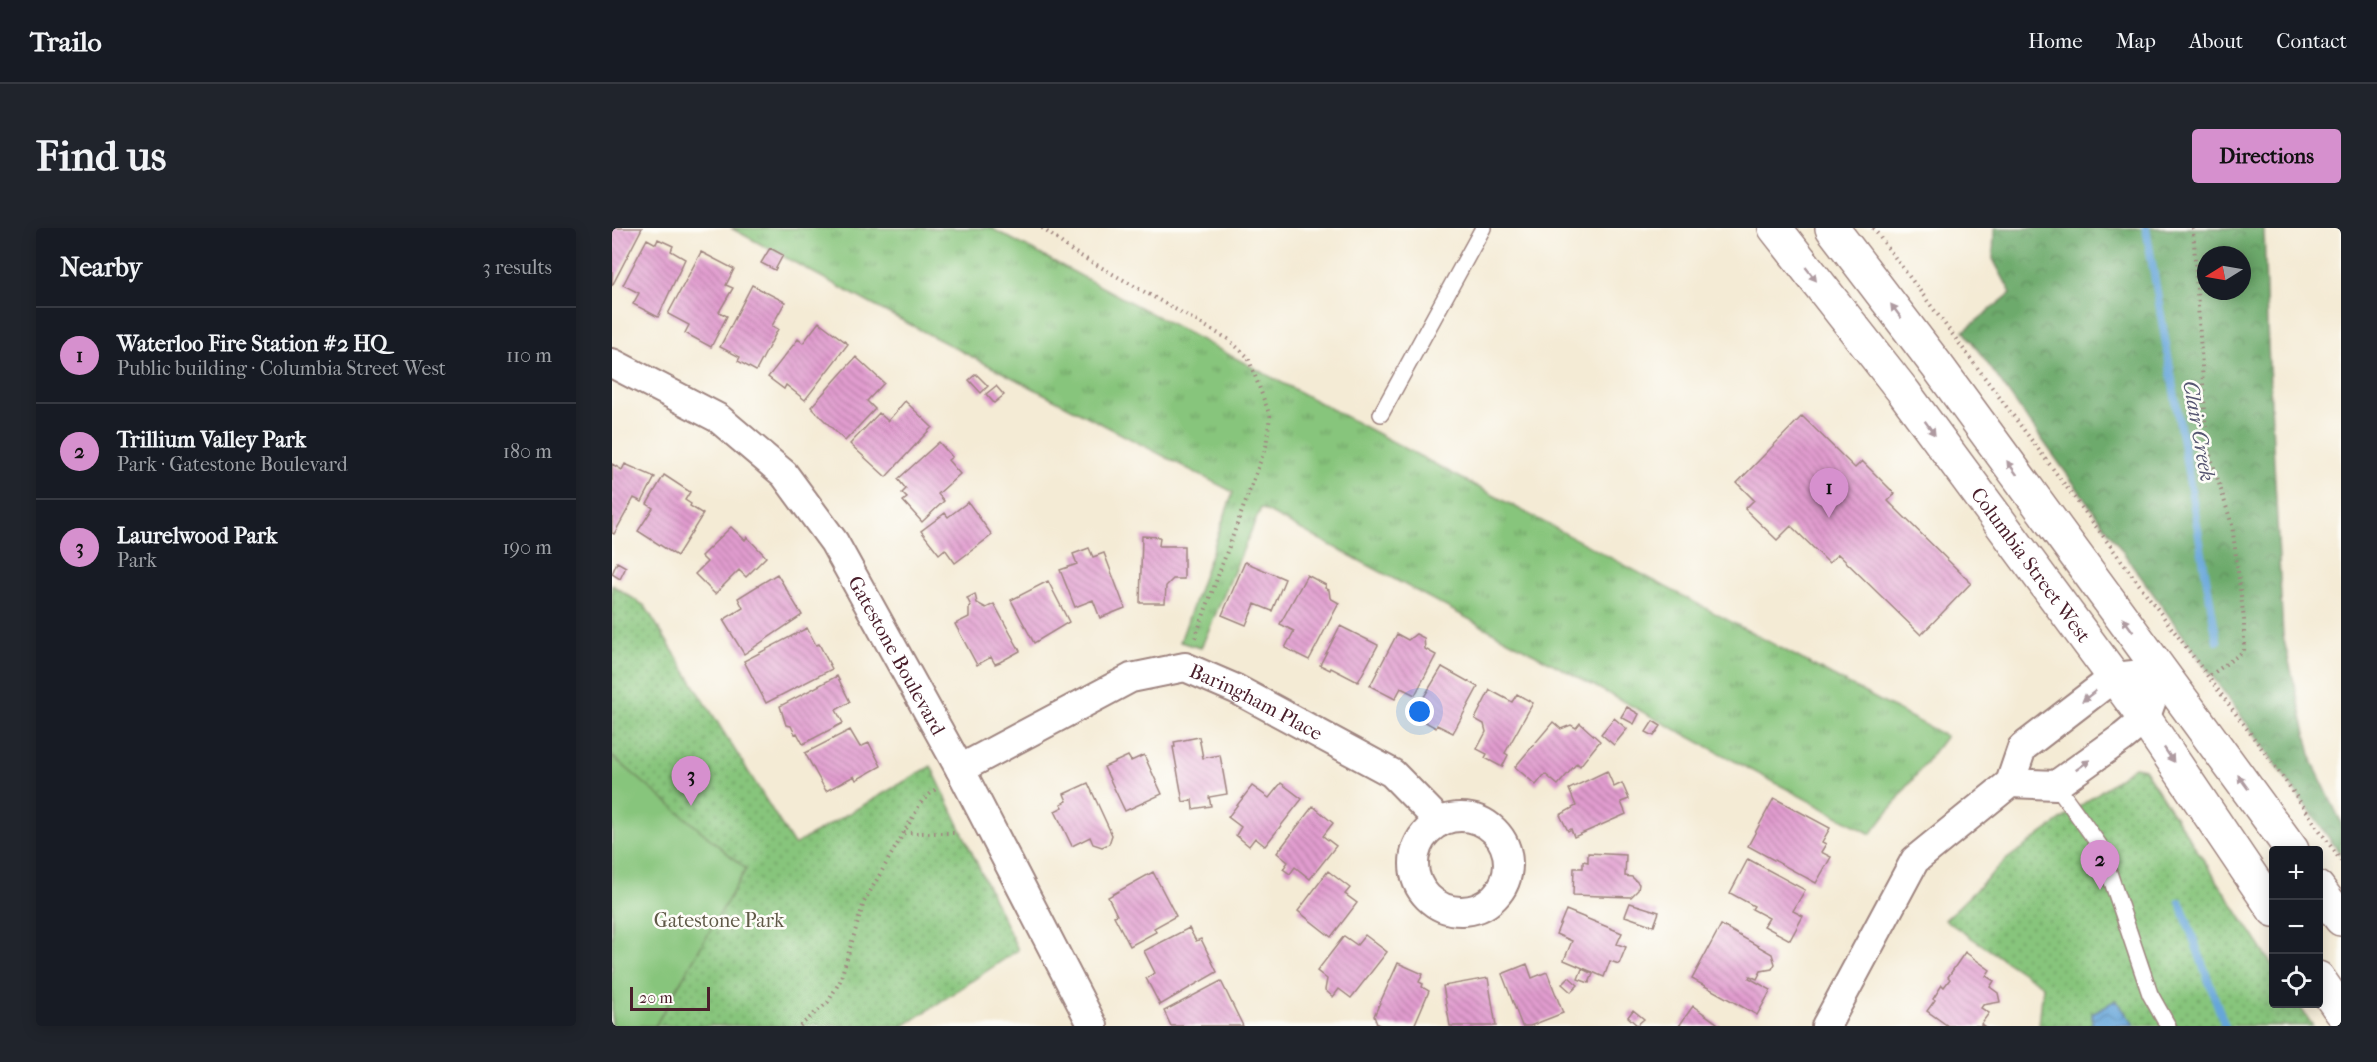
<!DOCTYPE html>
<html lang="en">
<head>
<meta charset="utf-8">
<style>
	:root { --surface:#171b24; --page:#20242c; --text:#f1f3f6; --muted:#9ea1a6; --line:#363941; --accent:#d690ce }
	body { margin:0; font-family:"IM FELL French Canon",serif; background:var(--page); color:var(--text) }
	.controls { position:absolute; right:18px; bottom:18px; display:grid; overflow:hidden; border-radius:6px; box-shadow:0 3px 15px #0003 }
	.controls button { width:54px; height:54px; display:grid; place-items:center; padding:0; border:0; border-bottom:2px solid var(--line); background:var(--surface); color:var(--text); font:30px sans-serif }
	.compass { position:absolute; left:1585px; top:18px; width:54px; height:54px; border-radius:50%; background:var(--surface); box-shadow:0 3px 15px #0003; rotate:259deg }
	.scale { position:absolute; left:18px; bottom:15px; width:80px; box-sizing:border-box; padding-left:6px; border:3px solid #4a1f2b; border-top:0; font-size:16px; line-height:21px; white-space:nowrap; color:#4a1f2b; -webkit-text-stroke:4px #fdfcf7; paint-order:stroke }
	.you { position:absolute; left:808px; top:484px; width:21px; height:21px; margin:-15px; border:4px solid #fff; border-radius:50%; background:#1a73e8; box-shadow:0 0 0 9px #1a73e833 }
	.badge { display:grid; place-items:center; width:39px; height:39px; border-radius:50%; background:var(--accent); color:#111; font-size:20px; font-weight:700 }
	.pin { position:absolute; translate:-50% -50px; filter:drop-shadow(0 2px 3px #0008) }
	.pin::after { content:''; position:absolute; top:32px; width:21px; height:18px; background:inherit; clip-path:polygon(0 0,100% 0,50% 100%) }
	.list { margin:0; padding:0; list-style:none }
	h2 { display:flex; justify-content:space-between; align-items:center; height:78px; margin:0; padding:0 24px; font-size:26px }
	h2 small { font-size:20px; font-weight:400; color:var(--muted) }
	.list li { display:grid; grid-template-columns:39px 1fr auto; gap:18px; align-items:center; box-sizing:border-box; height:96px; padding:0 24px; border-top:2px solid var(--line) }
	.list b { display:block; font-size:22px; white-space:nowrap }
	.list p { margin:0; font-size:20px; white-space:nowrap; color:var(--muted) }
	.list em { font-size:20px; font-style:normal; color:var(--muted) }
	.icon { flex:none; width:33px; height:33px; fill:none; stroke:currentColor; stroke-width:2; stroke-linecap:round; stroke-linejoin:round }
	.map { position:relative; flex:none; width:1729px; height:798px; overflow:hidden; border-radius:6px }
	header { display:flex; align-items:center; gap:36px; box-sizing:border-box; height:84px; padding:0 30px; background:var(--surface); border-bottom:2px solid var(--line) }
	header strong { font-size:28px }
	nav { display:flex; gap:33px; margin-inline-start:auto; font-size:21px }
	.intro { display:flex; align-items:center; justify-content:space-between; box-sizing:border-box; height:144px; padding:0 36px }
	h1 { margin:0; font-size:42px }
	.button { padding:15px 27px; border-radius:6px; background:var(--accent); color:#111; font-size:21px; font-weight:700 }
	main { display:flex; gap:36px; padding:0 36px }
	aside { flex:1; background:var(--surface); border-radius:6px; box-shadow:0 3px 15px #0003 }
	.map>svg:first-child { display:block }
</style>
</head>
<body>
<header>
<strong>Trailo</strong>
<nav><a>Home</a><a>Map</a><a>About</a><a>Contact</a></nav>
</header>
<div class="intro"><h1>Find us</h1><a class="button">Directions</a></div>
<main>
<aside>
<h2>Nearby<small>3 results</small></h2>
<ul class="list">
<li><span class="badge">1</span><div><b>Waterloo Fire Station #2 HQ</b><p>Public building · Columbia Street West</p></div><em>110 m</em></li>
<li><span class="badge">2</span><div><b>Trillium Valley Park</b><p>Park · Gatestone Boulevard</p></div><em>180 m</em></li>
<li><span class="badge">3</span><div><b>Laurelwood Park</b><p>Park</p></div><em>190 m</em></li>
</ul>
</aside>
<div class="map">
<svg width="1729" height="798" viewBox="0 0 1729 798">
	<defs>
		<pattern id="grass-tufts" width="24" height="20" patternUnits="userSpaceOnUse" patternTransform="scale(1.5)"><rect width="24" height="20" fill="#87c57c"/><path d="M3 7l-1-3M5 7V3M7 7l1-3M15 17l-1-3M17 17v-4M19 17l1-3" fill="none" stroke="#709f66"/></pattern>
		<pattern id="forest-crowns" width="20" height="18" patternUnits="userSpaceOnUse" patternTransform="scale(1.5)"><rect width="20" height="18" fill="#6daa6c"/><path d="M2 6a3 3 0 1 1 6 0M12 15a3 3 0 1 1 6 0" fill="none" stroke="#5c8a59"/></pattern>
		<pattern id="park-dots" width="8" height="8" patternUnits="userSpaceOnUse" patternTransform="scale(1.5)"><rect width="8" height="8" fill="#87c57c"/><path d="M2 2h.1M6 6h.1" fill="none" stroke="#709f66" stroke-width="1.8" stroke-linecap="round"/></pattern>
		<pattern id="water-waves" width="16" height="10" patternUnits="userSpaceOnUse" patternTransform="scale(1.5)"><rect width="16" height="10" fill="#66a6d9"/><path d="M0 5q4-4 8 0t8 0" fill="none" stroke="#5687b0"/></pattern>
		<pattern id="building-back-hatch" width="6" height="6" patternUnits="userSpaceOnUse" patternTransform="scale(1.5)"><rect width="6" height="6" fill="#e19ccf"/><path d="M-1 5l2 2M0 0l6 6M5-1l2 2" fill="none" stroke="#b87fa8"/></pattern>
	</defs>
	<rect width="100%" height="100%" fill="#fdfcf7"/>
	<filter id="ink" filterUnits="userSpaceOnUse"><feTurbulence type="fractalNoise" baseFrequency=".0167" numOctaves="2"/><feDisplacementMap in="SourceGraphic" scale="12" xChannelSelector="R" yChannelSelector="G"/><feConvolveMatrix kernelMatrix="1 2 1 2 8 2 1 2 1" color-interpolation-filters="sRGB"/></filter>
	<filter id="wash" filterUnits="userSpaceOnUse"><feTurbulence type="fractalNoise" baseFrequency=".008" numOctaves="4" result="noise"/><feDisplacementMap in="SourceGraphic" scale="24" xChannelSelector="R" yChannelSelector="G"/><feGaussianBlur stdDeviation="1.35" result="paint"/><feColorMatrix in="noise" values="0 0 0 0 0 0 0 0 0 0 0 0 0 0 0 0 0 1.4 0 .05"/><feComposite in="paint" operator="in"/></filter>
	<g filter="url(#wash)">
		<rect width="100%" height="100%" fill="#f4ebd5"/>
		<path fill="url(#grass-tufts)" stroke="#687254" stroke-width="1.5" d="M 119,0 L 379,0 L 1334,508 L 1259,606 L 649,280 L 589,420 L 568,414 L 621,264 L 272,83 Z"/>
		<path fill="url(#forest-crowns)" stroke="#5c644c" stroke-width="1.5" fill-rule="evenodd" d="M 1382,0 L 1652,0 L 1655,98 L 1671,408 L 1701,535 L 1729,594 L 1729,627 L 1352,103 L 1399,65 L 1381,31 ZM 1594,27 L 1630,27 L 1630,63 L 1594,63 Z"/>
		<path fill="url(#park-dots)" stroke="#687254" stroke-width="1.5" d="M 0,357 L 33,378 L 182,617 L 319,538 L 406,722 L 292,798 L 0,798 Z
			M 1522,539 L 1532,541 L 1661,738 L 1662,776 L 1686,776 L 1701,798 L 1427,798 L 1431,758 L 1333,692 L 1395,631 Z"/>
		<path fill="#87c57c" stroke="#687254" stroke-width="1.5" d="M 0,528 L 134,641 L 43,798 L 0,798 Z"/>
		<path fill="url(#water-waves)" stroke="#586282" stroke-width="1.5" d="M 1504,772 L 1523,798 L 1480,798 L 1480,785 Z"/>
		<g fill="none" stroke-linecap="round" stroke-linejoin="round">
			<path stroke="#66a6d9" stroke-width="8" d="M 1534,0 L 1605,413
				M 1568,674 L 1613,798"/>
		</g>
		<g id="blocks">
			<path fill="url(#building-back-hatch)" d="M 0,0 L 30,0 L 0,58 Z
				M 35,11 L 44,16 L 46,11 L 61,18 L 59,23 L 73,31 L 46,89 L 21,76 L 27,65 L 11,57 Z
				M 158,20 L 171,27 L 163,42 L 149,35 Z
				M 89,24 L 122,41 L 114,57 L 121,60 L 107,84 L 115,88 L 99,119 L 73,105 L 77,97 L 56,86 Z
				M 140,57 L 173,74 L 160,98 L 166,101 L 144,143 L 126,133 L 128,129 L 108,119 Z
				M 207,94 L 236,116 L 193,172 L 174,157 L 172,161 L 156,149 L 186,111 L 191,115 Z
				M 244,129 L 272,155 L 255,173 L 263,181 L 233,213 L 199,179 Z
				M 364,146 L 376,158 L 369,165 L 357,152 Z
				M 384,158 L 392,167 L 382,175 L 374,166 Z
				M 293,173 L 320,199 L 274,249 L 238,216 L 267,185 L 276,193 Z
				M 1190,188 L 1243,240 L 1250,233 L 1283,266 L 1276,273 L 1359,355 L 1309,407 L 1226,326 L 1217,335 L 1179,298 L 1165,312 L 1133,281 L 1142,272 L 1125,255 Z
				M 327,214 L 340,229 L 336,232 L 348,246 L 326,266 L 332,273 L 310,294 L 291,273 L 295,270 L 290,265 L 294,261 L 286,251 Z
				M 0,236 L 10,242 L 13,236 L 43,249 L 30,274 L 22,270 L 2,306 L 0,305 Z
				M 52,247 L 78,264 L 73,272 L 79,276 L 78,278 L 91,286 L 65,328 L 26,303 L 41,280 L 35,276 Z
				M 356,274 L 380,307 L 343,335 L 333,321 L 327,326 L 309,303 L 333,285 L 336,289 Z
				M 119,299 L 133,312 L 135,309 L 154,329 L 134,349 L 127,342 L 103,366 L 83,346 L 95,334 L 89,328 Z
				M 530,308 L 548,309 L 547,318 L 572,318 L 572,351 L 561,351 L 554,358 L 553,375 L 528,375 Z
				M 477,320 L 481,329 L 492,325 L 513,380 L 488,390 L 481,372 L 463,379 L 448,342 L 465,336 L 461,326 Z
				M 5,334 L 14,339 L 8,351 L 0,346 Z
				M 633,334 L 673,351 L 660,383 L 643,376 L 634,397 L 610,387 Z
				M 165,346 L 190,387 L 132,426 L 111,392 L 131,380 L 126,370 Z
				M 695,347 L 714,357 L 713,360 L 717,362 L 718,370 L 727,375 L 697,432 L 673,420 L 682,403 L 668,396 Z
				M 436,353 L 457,394 L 422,415 L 399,372 Z
				M 363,366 L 365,375 L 374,380 L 382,376 L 408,423 L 388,434 L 383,436 L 379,429 L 365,437 L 343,396 L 357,389 L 357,379 L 359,378 L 355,370 Z
				M 728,398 L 766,417 L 746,454 L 719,440 L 718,442 L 708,437 Z
				M 195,400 L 204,417 L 207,416 L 220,441 L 154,475 L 132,433 Z
				M 785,406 L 796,412 L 804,406 L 812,410 L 813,421 L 824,427 L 803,467 L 789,460 L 783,471 L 758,458 Z
				M 830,439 L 866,459 L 841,505 L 825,497 L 824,500 L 801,487 Z
				M 225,448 L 238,474 L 224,482 L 231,495 L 191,516 L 185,505 L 183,506 L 179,498 L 174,497 L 168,478 Z
				M 878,462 L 900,474 L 905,466 L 921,475 L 893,525 L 896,527 L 890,539 L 873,530 L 875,526 L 865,521 L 874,504 L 872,496 L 863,491 Z
				M 1015,479 L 1027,486 L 1022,496 L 1009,489 Z
				M 1002,490 L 1015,501 L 1002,517 L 989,506 Z
				M 1041,493 L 1049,498 L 1042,508 L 1034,504 Z
				M 941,494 L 949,501 L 959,497 L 964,500 L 968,495 L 988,513 L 968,538 L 965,535 L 946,557 L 933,546 L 924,557 L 903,539 Z
				M 238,502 L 248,519 L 257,515 L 269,538 L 244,552 L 242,548 L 214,563 L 193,525 Z
				M 587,509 L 591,530 L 608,527 L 615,566 L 597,569 L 599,578 L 581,581 L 580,572 L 571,574 L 561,519 L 563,519 L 562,514 Z
				M 532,527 L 550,566 L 513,583 L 492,539 L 516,528 L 519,533 Z
				M 995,543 L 1002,559 L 1010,555 L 1017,571 L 1009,574 L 1014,586 L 962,609 L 959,601 L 956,603 L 948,587 L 964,578 L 957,561 Z
				M 476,555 L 500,607 L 497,616 L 490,619 L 481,616 L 478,609 L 460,618 L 443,583 L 451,579 L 449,576 L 455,573 L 452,566 Z
				M 669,555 L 690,571 L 653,618 L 643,610 L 637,618 L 624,607 L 629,599 L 616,589 L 640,558 L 657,570 Z
				M 1162,570 L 1218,600 L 1210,614 L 1214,616 L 1209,624 L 1219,629 L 1204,655 L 1136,618 Z
				M 701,578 L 721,595 L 711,608 L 724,618 L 698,651 L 683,639 L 678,646 L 671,641 L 676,634 L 665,625 Z
				M 976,625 L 1014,627 L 1013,648 L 1020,649 L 1027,656 L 1026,662 L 1019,669 L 961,667 L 962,640 L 971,640 L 971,633 L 976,634 Z
				M 1136,631 L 1193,662 L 1181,683 L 1191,688 L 1178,712 L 1152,698 L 1157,690 L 1140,681 L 1142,678 L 1118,665 Z
				M 716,643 L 738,660 L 733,666 L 745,675 L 719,709 L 686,683 Z
				M 541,644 L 564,688 L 542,700 L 544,704 L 518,718 L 502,688 L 505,687 L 496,669 Z
				M 1018,675 L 1047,684 L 1042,698 L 1013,688 Z
				M 954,682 L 1010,705 L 1005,716 L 1014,719 L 1007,736 L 998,733 L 992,749 L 952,732 L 960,713 L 944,706 Z
				M 1109,697 L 1160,726 L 1163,736 L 1160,741 L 1149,743 L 1145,751 L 1138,748 L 1137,750 L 1159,762 L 1145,787 L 1080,751 Z
				M 577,700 L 584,713 L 589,711 L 605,744 L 548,777 L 534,750 L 543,745 L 532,723 Z
				M 753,707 L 775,724 L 739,770 L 727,761 L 721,769 L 713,762 L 715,751 L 705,743 L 732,708 L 745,717 Z
				M 1353,724 L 1378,742 L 1374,748 L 1382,753 L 1378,759 L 1386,765 L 1388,774 L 1371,777 L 1369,780 L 1377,785 L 1369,796 L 1372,798 L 1336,798 L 1315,783 L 1323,772 L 1321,771 L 1330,757 L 1332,759 L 1338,751 L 1336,749 Z
				M 786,735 L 811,746 L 807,754 L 811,756 L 810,759 L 817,763 L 802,798 L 769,798 L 765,796 L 762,788 Z
				M 915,736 L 920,750 L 935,744 L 951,785 L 918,798 L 910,798 L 890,746 Z
				M 970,741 L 981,746 L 977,755 L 966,751 Z
				M 957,749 L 966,757 L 959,764 L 950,756 Z
				M 876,750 L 884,798 L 838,798 L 831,758 Z
				M 609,753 L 631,798 L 559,798 L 552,783 Z
				M 1081,778 L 1109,798 L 1067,798 Z
				M 1021,782 L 1032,791 L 1025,797 L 1016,789 Z"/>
		</g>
	</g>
	<g filter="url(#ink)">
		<use href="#blocks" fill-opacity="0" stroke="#9f8580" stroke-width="1.5"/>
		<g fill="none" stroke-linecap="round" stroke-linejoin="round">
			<g stroke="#9f8580" stroke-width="18">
				<path id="service" d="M 769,186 L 871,0
					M 1444,557 L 1488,618 L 1538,766 L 1556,798"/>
			</g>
			<g stroke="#9f8580" stroke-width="32">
				<g id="minor">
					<path id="s1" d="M 0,135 L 106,190 L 172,246 L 222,314 L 348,541 L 481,798"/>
					<path id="s2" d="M 348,541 L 519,450 L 573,439 L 624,461 L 780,545 L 828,594"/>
					<circle cx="849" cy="636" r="47"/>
					<path d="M 1214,798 L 1303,632 L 1398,555 L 1410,520 L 1488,460 L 1502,449 L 1550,444 L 1533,491 L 1511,509 L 1444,557 L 1398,555"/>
				</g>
			</g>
			<g stroke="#9f8580" stroke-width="36">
				<g id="secondary">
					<path id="s3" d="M 1163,0 L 1291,163 L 1533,491 L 1662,682"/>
					<path d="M 1220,0 L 1326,139 L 1680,622"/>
					<path d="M 1706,660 L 1729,691"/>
					<path d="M 1706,750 L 1729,783"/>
				</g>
			</g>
			<path stroke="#9f8580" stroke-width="4" stroke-dasharray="1.5 4.5" stroke-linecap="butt" d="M 430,0 L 460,23 L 616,111 L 636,129 L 658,188 L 654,218 L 582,413
				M 1261,0 L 1668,545 L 1729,633
				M 1581,0 L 1595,217 L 1620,297 L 1632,392 L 1632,423 L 1596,449
				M 292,605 L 342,605
				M 188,798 L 216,774 L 228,753 L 252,674 L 310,573 L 326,559"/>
			<use href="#service" stroke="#fff" stroke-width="15"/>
			<use href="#minor" stroke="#fff" stroke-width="28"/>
			<use href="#secondary" stroke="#fff" stroke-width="33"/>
		</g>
		<defs><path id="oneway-solid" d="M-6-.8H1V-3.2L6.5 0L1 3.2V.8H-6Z" transform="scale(1.5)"/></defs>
		<g fill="#ae9aa0">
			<use href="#oneway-solid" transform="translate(1199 46) rotate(52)"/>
			<use href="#oneway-solid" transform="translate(1284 83) rotate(-127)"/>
			<use href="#oneway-solid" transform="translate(1318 200) rotate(54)"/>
			<use href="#oneway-solid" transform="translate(1400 240) rotate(-126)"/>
			<use href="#oneway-solid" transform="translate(1516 397) rotate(-126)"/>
			<use href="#oneway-solid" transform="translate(1477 468) rotate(142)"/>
			<use href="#oneway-solid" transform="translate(1557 527) rotate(56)"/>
			<use href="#oneway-solid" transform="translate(1471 537) rotate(-36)"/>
			<use href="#oneway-solid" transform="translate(1631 554) rotate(-126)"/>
		</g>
	</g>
	<g text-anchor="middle" stroke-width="5" stroke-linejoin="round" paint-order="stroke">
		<g font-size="20" fill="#4a1f2b" stroke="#fdfcf7">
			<text dy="7" stroke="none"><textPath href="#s3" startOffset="423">Columbia Street West</textPath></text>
			<text dy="7" stroke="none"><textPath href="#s1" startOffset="420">Gatestone Boulevard</textPath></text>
			<text dy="7" stroke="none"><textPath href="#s2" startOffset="328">Baringham Place</textPath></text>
		</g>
		<g font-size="20" fill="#5f5947" stroke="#fdfcf7">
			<text x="107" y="699">Gatestone Park</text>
		</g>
		<g font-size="21" font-style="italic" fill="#555571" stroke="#fdfcf7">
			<text transform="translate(1587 203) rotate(80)" y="7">Clair Creek</text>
		</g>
	</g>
</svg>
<div class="controls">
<button>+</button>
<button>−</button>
<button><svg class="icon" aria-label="locate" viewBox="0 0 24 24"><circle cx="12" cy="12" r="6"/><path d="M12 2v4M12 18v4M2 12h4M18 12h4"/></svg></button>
</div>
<svg class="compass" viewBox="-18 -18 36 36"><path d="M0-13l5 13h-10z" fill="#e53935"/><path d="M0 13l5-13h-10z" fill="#9ea1a6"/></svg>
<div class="scale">20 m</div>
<div class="you"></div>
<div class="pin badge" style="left:1217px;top:290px">1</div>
<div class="pin badge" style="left:1488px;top:662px">2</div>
<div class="pin badge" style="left:79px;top:578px">3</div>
</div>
</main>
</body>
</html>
